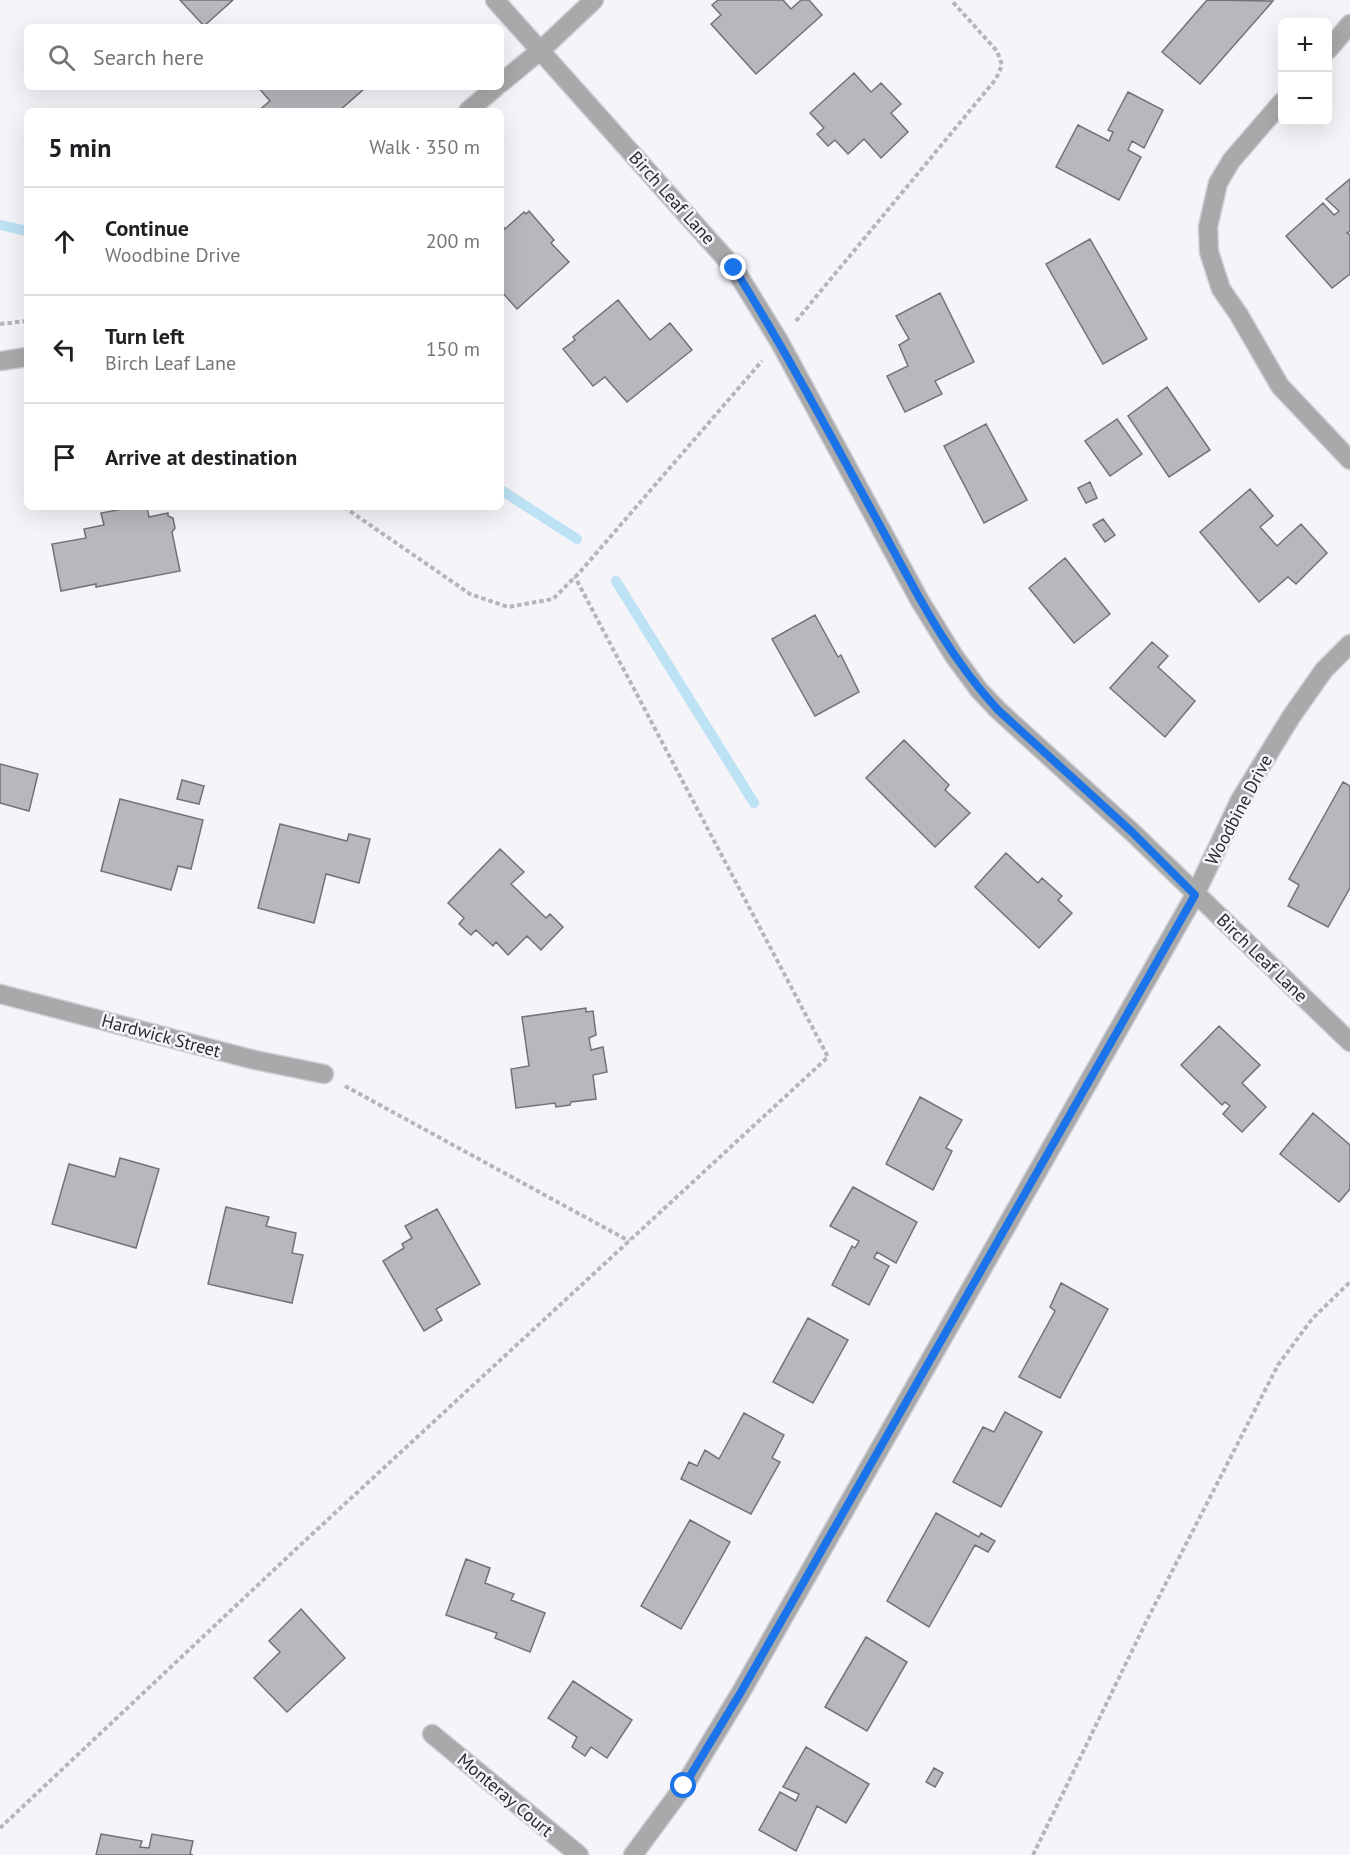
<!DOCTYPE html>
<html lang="en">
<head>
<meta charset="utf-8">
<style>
	:root { --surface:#fff; --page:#f2f2f2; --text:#202124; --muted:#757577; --line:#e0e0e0 }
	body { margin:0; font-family:"PT Sans",sans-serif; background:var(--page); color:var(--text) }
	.controls { position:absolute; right:18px; top:18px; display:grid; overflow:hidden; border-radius:9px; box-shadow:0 6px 24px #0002 }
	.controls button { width:54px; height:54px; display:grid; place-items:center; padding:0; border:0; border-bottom:2px solid var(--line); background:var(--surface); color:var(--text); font:30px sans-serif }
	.stop { position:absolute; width:18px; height:18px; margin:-14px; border:4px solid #1a73e8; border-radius:50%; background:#fff }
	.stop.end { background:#1a73e8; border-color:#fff; box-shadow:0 2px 6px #0008 }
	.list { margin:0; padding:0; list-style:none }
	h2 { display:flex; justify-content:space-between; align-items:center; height:78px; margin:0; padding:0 24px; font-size:26px }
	h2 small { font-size:20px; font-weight:400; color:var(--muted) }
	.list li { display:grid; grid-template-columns:39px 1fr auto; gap:18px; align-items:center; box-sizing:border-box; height:108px; padding:0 24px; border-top:2px solid var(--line) }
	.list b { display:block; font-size:22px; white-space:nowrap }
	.list p { margin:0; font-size:20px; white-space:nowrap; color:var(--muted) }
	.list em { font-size:20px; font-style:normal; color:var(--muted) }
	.icon { flex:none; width:33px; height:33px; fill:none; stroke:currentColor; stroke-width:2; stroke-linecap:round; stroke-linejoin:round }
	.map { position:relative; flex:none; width:1350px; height:1855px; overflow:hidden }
	.search { position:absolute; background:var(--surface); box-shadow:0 6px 24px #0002; left:24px; top:24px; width:480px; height:66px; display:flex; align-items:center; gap:15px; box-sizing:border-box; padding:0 21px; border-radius:9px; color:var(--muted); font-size:22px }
	.panel { position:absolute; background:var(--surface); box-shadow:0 6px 24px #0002; left:24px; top:108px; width:480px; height:402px; border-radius:9px }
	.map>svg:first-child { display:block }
</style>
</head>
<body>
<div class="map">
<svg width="1350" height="1855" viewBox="0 0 1350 1855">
	<rect width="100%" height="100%" fill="#f4f4f9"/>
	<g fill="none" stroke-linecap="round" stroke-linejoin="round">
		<path stroke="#bde2f4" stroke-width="10" d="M 0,225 L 27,231
			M 501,490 L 577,539
			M 616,581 L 754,803"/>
	</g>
	<path fill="#b7b7bd" stroke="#727377" stroke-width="1.5" d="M 180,0 L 233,0 L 204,26 Z
		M 718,0 L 783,0 L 791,9 L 801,0 L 809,0 L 822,15 L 756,74 L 711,24 L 721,15 L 712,5 Z
		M 1207,0 L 1273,1 L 1200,84 L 1162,52 Z
		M 854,73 L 871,92 L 881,83 L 901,104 L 891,113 L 908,132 L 881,158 L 864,139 L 848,154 L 835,140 L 828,146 L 817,134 L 824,128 L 810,113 Z
		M 258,87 L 363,87 L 364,89 L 339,111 L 258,111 L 270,101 Z
		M 1128,92 L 1163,110 L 1144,148 L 1132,141 L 1128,150 L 1141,157 L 1119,200 L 1056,167 L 1078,125 L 1109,141 L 1113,132 L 1108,130 Z
		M 1350,179 L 1350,231 L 1347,233 L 1350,235 L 1350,274 L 1332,288 L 1286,236 L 1323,203 L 1334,215 L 1339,211 L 1326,199 Z
		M 529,211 L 554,240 L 551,243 L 569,262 L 517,309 L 501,291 L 501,224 L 505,229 L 524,212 L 526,214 Z
		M 1090,239 L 1147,339 L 1103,364 L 1046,264 Z
		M 940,293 L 974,362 L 935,381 L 942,394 L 905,412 L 887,376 L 908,366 L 899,345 L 909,339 L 896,316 Z
		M 618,300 L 650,340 L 670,323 L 692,350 L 627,402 L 605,377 L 593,386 L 563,349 L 575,340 L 573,337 Z
		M 1167,387 L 1210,450 L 1169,477 L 1128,416 Z
		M 1117,419 L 1142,454 L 1110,476 L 1085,441 Z
		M 986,424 L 1027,500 L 984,523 L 944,446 Z
		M 1090,482 L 1097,498 L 1086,503 L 1078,488 Z
		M 1250,489 L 1273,516 L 1260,527 L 1277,546 L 1301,524 L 1327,553 L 1296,584 L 1288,577 L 1259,602 L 1200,532 Z
		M 133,507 L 147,507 L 149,517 L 168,513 L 168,516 L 173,518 L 175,528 L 172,532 L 180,571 L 96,587 L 96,584 L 61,591 L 52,544 L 86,538 L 84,529 L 104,525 L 101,513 Z
		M 1103,519 L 1115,535 L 1105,542 L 1093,525 Z
		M 1065,558 L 1110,614 L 1074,643 L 1029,588 Z
		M 815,615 L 838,657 L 841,655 L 859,692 L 815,716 L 772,639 Z
		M 1152,642 L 1168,656 L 1158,667 L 1195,701 L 1165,737 L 1110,688 Z
		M 904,740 L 949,785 L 945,790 L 970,813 L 935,847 L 866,778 Z
		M 0,764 L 38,774 L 29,811 L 0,803 Z
		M 182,780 L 204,786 L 199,804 L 177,799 Z
		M 1343,782 L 1350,786 L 1350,888 L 1328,927 L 1288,906 L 1299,885 L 1289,879 Z
		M 120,799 L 203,820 L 191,869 L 178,866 L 171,890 L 101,871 Z
		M 280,824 L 347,841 L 349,834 L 370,839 L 359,883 L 326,874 L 314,923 L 258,908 Z
		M 500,849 L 524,872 L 511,884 L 546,918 L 550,914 L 563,927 L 541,950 L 527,936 L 508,955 L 496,942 L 493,946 L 476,930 L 471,935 L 459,924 L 464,918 L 448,903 Z
		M 1006,853 L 1038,883 L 1042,878 L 1062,896 L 1058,900 L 1072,913 L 1039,948 L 975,887 Z
		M 586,1008 L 586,1012 L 593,1011 L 596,1035 L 589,1038 L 591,1050 L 603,1047 L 607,1072 L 593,1075 L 596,1099 L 571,1102 L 570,1105 L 556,1107 L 555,1103 L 516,1108 L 511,1069 L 529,1066 L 522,1017 Z
		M 1219,1026 L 1260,1065 L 1242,1083 L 1266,1107 L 1242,1132 L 1223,1114 L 1230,1106 L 1225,1102 L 1222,1105 L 1181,1065 Z
		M 920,1097 L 962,1120 L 946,1148 L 952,1151 L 933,1190 L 886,1164 Z
		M 1313,1113 L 1350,1145 L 1350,1189 L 1339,1202 L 1280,1154 Z
		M 120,1158 L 159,1169 L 136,1248 L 52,1224 L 69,1164 L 115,1177 Z
		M 853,1187 L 917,1222 L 896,1263 L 877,1252 L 874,1258 L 889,1266 L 869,1305 L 832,1285 L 852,1246 L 855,1248 L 859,1241 L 830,1226 Z
		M 226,1207 L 269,1217 L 266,1226 L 296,1233 L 292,1253 L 303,1255 L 292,1303 L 208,1284 Z
		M 437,1209 L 480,1284 L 436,1309 L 442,1320 L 424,1331 L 383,1261 L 404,1248 L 402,1244 L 412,1238 L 405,1226 Z
		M 1061,1283 L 1108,1309 L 1060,1398 L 1019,1377 L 1055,1311 L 1050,1307 Z
		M 808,1318 L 848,1340 L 813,1403 L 773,1382 Z
		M 1005,1412 L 1042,1432 L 1001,1507 L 953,1482 L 983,1427 L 994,1432 Z
		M 744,1413 L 784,1435 L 772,1458 L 780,1462 L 751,1514 L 681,1479 L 689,1462 L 697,1466 L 705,1450 L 719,1459 Z
		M 936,1513 L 979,1537 L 981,1533 L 995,1541 L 988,1552 L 975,1545 L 929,1627 L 887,1601 Z
		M 690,1520 L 730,1542 L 681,1629 L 641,1606 Z
		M 466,1559 L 490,1568 L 485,1583 L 514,1594 L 511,1600 L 545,1613 L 530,1652 L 495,1638 L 497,1633 L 446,1615 Z
		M 301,1609 L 345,1658 L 287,1712 L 254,1678 L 280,1652 L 269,1641 Z
		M 866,1637 L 907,1662 L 867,1731 L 825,1707 Z
		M 573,1681 L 632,1720 L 607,1758 L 591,1747 L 585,1756 L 572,1747 L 577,1737 L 548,1718 Z
		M 806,1747 L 869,1784 L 846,1823 L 817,1806 L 796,1851 L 759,1830 L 780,1792 L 796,1801 L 799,1794 L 783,1787 Z
		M 934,1768 L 943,1773 L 935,1787 L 926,1782 Z
		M 101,1834 L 142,1841 L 140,1847 L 149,1848 L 152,1834 L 193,1841 L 190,1854 L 193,1855 L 96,1855 Z"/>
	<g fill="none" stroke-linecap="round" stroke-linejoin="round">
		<g stroke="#d0d0d4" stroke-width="21">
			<path id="street" d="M 495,0 L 734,268 L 779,341 L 920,601 L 954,656 L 979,690 L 998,710 L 1131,831 L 1350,1042
				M 1328,50 L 1350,24
				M 501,83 L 541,50 L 594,0
				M 1282,102 L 1231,161 L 1218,183 L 1208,227 L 1209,252 L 1221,289 L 1239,315 L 1280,386 L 1350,460
				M 468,111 L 496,87
				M 0,361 L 27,357
				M 0,994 L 255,1060 L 324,1074
				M 432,1734 L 579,1855
				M 633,1855 L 684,1786 L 741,1692 L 1195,895 L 1240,800 L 1291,717 L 1324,670 L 1350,644"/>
		</g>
		<path stroke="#b5b5ba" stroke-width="4" stroke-dasharray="4.5 3" stroke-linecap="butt" d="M 796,321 L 996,79 L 1002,65 L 997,51 L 951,0
			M 0,324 L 27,321
			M 344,507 L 470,594 L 508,607 L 553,599 L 580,572 L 762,361
			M 345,1086 L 629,1241
			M 0,1828 L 295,1550 L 828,1057 L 575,577
			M 1033,1855 L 1146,1622 L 1278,1365 L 1312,1319 L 1350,1282"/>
		<use href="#street" stroke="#a7a9aa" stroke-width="18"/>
	</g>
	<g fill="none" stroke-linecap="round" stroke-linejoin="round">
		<path stroke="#1a73e8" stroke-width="8" d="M 684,1786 L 741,1692 L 1195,895 L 1131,831 L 998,710 C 946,654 914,588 878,522 C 831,436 785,350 734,268"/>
	</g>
	<g text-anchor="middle" stroke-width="5" stroke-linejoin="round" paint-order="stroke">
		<g font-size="18" fill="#2a2a2d" stroke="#f4f4f9">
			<text transform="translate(672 198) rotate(48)" y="6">Birch Leaf Lane</text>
			<text transform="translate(1239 810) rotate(-62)" y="6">Woodbine Drive</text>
			<text transform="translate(1262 958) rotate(44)" y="6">Birch Leaf Lane</text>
			<text transform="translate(161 1036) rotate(15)" y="6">Hardwick Street</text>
			<text transform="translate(505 1795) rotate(40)" y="6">Monteray Court</text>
		</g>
	</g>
</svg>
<div class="controls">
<button>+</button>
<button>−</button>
</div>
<div class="stop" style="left:684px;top:1786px"></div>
<div class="stop end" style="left:734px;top:268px"></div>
<div class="search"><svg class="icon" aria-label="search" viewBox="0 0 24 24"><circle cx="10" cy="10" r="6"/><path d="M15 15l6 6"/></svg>Search here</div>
<section class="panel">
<h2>5 min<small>Walk · 350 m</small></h2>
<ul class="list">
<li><svg class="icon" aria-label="ahead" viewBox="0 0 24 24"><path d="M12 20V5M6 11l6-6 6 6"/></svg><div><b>Continue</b><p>Woodbine Drive</p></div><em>200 m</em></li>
<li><svg class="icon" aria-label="left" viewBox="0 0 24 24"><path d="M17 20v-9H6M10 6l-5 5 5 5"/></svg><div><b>Turn left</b><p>Birch Leaf Lane</p></div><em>150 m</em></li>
<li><svg class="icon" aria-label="arrive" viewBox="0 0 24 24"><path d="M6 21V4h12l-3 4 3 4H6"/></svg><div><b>Arrive at destination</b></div></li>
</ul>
</section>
</div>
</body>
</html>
